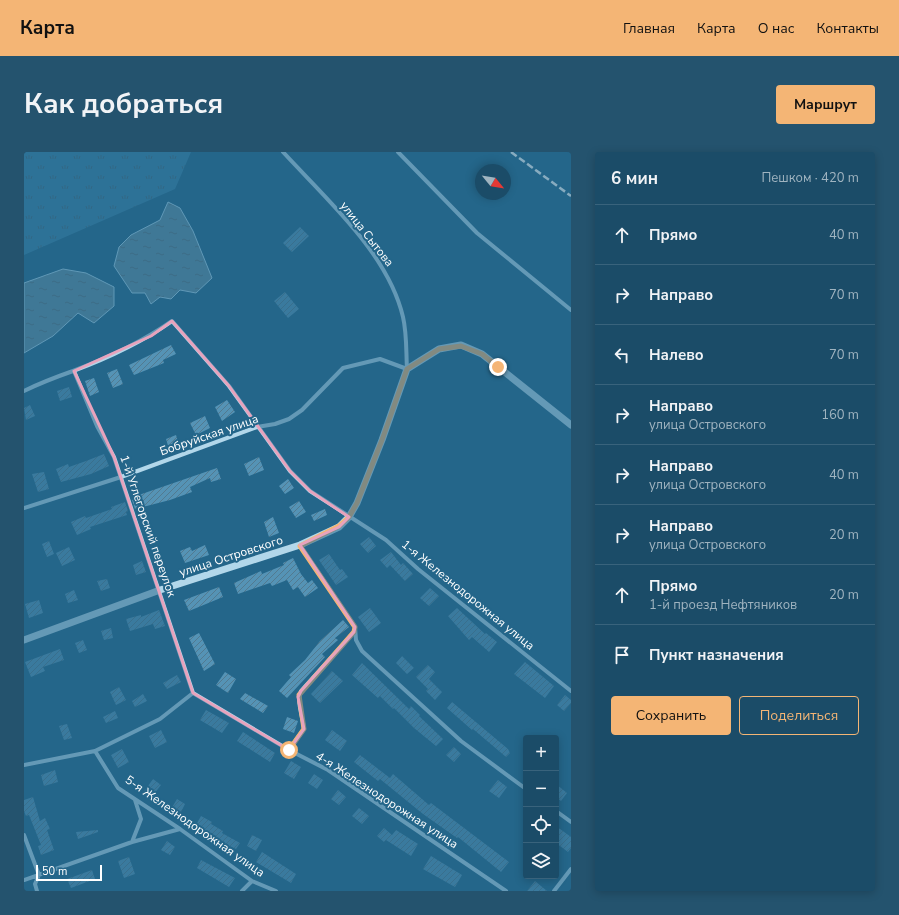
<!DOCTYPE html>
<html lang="ru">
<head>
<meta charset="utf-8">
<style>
	:root { --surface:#1b4c68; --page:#24536e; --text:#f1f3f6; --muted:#a0b4c0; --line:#39637c; --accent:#f4b575 }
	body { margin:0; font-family:"Nunito Sans",sans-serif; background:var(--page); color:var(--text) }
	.controls { position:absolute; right:12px; bottom:12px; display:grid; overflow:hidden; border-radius:4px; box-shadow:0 2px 10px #0003 }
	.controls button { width:36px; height:36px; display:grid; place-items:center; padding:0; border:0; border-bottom:1px solid var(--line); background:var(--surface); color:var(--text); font:20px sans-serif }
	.compass { position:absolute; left:451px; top:12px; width:36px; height:36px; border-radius:50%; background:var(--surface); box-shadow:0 2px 10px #0003; rotate:120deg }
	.scale { position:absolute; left:12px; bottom:10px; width:66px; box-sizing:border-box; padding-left:4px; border:2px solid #fff; border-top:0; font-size:11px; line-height:14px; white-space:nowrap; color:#fff; -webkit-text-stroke:3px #24668a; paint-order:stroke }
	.stop { position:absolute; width:12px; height:12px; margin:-9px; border:3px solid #f4b575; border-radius:50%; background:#fff }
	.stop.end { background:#f4b575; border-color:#fff; box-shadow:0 1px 4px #0008 }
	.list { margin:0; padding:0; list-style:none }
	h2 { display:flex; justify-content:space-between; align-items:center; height:52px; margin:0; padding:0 16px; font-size:17px }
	h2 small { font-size:13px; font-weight:400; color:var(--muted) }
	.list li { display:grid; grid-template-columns:26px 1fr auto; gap:12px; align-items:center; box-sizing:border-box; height:60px; padding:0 16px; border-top:1px solid var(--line) }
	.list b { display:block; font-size:15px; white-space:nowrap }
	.list p { margin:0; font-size:13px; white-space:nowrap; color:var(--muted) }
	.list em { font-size:13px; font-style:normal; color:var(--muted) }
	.actions { display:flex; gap:8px; padding:12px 16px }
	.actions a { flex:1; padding:9px 0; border:1px solid var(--accent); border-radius:4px; text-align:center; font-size:14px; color:var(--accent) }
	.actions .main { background:var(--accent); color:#111 }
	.icon { flex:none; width:22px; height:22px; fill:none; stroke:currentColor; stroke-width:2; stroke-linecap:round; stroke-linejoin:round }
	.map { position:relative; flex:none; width:547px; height:739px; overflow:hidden; border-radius:4px }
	header { display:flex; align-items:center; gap:24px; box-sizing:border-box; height:56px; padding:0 20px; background:var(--accent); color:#111 }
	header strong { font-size:19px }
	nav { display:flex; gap:22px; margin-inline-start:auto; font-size:14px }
	.intro { display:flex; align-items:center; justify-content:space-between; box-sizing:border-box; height:96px; padding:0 24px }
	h1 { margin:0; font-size:28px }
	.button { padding:10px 18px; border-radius:4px; background:var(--accent); color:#111; font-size:14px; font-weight:700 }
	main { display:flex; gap:24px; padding:0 24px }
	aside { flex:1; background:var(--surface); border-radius:4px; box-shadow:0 2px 10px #0003 }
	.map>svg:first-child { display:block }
</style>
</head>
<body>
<header>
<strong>Карта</strong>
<nav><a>Главная</a><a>Карта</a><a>О нас</a><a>Контакты</a></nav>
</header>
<div class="intro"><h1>Как добраться</h1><a class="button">Маршрут</a></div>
<main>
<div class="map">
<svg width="547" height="739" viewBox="0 0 547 739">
	<defs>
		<pattern id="grass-tufts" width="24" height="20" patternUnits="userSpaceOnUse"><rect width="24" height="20" fill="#3981a7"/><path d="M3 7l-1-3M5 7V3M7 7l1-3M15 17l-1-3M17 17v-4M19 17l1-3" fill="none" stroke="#42697e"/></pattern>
		<pattern id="water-ripples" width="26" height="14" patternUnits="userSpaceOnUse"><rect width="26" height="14" fill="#618ea5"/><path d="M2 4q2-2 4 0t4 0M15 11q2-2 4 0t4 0" fill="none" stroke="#597481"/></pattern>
		<pattern id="building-hatch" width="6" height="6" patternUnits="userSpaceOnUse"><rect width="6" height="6" fill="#5593b5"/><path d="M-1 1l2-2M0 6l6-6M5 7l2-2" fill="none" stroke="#527a90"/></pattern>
	</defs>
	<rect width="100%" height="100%" fill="#24668a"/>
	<path fill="url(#grass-tufts)" d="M 0,0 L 167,0 L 151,37 L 0,103 Z"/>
	<path fill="url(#water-ripples)" stroke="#a6d4eb" d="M 144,50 L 156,56 L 169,79 L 188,126 L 172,141 L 156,138 L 147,147 L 136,145 L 127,152 L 121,141 L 108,141 L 90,114 L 95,95 L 107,83 L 136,68 Z
		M 39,117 L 62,121 L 90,135 L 90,154 L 70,171 L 54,161 L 29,184 L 0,201 L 0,131 Z"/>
	<path fill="url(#building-hatch)" d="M 276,75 L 285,84 L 268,100 L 259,91 Z
		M 261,140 L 275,157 L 264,166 L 250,149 Z
		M 147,193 L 152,202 L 139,208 L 140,211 L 110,223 L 105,213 Z
		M 93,217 L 99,232 L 89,236 L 83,221 Z
		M 70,226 L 75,240 L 66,244 L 61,229 Z
		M 45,235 L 48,245 L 36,249 L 33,239 Z
		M 203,248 L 211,260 L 198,269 L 191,255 Z
		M 6,253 L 11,264 L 2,268 L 0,256 Z
		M 181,264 L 186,276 L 172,283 L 166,271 Z
		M 152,283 L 155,293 L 145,297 L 142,287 Z
		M 80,302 L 85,314 L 67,322 L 37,330 L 32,317 L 44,312 L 45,315 L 62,309 Z
		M 235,305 L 240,318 L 225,324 L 220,312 Z
		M 193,316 L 197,327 L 187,330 L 186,326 L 166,335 L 168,340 L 146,348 L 111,357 L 108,348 L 110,347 L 109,345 Z
		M 20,320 L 25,337 L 14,340 L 8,322 Z
		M 264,327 L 270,336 L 261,342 L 255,334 Z
		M 275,349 L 282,360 L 272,366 L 265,355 Z
		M 101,350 L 104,359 L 102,360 L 103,363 L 66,375 L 67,377 L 53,383 L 47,370 L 61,364 L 62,366 L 88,357 L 87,355 Z
		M 301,357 L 303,363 L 290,369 L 287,363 Z
		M 249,365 L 255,381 L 245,385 L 240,370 Z
		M 345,385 L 352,394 L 344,401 L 336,392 Z
		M 25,389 L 30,402 L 23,405 L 18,392 Z
		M 181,393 L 185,403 L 161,411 L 156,399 L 166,395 L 168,399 Z
		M 45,395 L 51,408 L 38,414 L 32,401 Z
		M 367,400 L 377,413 L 379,411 L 389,422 L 381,429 L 366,413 L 363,416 L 356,408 Z
		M 305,402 L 316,418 L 318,417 L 324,425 L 312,433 L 295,408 Z
		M 269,406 L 277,422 L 284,431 L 288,428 L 294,436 L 281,445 L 274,435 L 269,438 L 263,428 L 248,434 L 246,431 L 214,442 L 210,431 L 237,419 L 238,422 L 260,413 L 259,411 Z
		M 118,409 L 122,420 L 112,423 L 109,413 Z
		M 83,427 L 86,436 L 77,439 L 73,429 Z
		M 195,435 L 199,445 L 165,459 L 160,448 Z
		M 406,436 L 415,444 L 405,454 L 396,446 Z
		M 50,438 L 54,448 L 44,451 L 41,442 Z
		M 15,448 L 19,461 L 5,466 L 1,452 Z
		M 346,456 L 357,471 L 345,480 L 334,465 Z
		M 433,456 L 461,482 L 462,481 L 473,490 L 465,500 L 448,485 L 445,488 L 424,464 Z
		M 135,458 L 141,474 L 131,477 L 129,472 L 106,479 L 102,467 L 117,463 L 117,465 Z
		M 319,468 L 325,475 L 311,486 L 314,488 L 298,502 L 301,505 L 263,546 L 255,539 L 267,525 L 265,523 L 281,508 L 296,489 Z
		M 87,476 L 89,486 L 80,488 L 77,479 Z
		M 175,481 L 191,512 L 180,519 L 165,486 Z
		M 59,488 L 63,498 L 55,501 L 51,491 Z
		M 36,497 L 40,508 L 19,515 L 21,519 L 7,525 L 1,510 Z
		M 378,504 L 390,516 L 383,522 L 372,511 Z
		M 501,510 L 530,534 L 521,546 L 490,522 Z
		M 338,511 L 385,557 L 387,554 L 396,563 L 395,564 L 419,587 L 412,594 L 390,576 L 370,556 L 369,557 L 356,544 L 354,546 L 328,523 Z
		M 404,513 L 411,520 L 405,527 L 418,540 L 411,548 L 402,539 L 404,537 L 392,525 Z
		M 308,519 L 319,529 L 296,551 L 287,542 Z
		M 201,520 L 212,527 L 204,541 L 192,533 Z
		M 153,523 L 157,530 L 143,537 L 139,531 Z
		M 95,535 L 102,548 L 92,553 L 86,540 Z
		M 221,541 L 244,554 L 239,561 L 216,547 Z
		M 119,542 L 123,549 L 111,555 L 108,549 Z
		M 541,543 L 547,548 L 547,551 L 540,559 L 533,553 Z
		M 428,550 L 484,597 L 486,601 L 482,605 L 449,577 L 448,578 L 423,556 Z
		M 182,558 L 205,571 L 198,581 L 176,568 Z
		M 91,559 L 94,566 L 82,571 L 79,565 Z
		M 263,565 L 274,569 L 270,581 L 259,577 Z
		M 43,572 L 48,586 L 40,588 L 35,574 Z
		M 137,578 L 143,590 L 131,596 L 125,584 Z
		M 308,578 L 323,589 L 316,599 L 301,588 Z
		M 219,580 L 251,601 L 246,610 L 213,589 Z
		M 430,595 L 437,602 L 430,610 L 422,603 Z
		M 98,597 L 105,610 L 94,616 L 87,603 Z
		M 336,603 L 366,626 L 369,622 L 405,653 L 407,651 L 485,710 L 477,720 L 434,685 L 433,686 L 399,662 L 356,627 L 354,629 L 330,610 Z
		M 267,609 L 277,615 L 270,627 L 260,621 Z
		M 31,618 L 34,630 L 20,634 L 17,623 Z
		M 290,622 L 299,628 L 293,637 L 284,631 Z
		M 129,627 L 137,633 L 127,646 L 119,641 Z
		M 474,628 L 483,635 L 475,646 L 465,639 Z
		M 532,632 L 543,641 L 537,649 L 532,645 Z
		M 314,638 L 322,645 L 315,653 L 307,647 Z
		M 9,645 L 16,669 L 21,666 L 26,677 L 23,678 L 30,698 L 17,703 L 14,694 L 17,693 L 5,663 L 2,664 L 0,659 L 0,648 Z
		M 153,647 L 161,652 L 156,662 L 147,657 Z
		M 335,656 L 345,664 L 338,672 L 328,664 Z
		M 177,664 L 188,670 L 187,672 L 199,679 L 198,681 L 216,691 L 212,697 L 193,688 L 172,673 Z
		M 532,674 L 547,685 L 547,696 L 544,700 L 532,691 Z
		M 360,676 L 368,683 L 372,678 L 394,692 L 387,704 L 362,688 L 360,690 L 353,684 Z
		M 74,678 L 74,680 L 54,687 L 52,680 Z
		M 228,683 L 238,688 L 232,699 L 223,694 Z
		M 143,689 L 151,695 L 146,703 L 137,698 Z
		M 238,700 L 272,722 L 267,731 L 232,710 Z
		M 407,704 L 438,723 L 431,735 L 399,717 Z
		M 105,705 L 111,722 L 100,726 L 94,709 Z
		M 177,708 L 211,726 L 205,735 L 173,716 Z
		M 68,718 L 71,727 L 47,736 L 43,727 Z
		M 511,729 L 523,739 L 503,739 Z"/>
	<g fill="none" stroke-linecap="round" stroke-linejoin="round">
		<path stroke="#b2d7ea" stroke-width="4" d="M 374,0 L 453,81 L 547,158
			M 50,219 L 73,274 L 90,305 L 169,541
			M 0,239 C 16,231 32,225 49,219 C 84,206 118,190 148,169 L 205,234 L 266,319 L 286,339 L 362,388 L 394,417 L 547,539
			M 0,356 L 97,325 L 233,275 L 251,272 L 265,267 L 278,258 L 319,216 L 356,207 L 383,217 C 382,200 383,182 379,165 C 364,101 302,47 259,0
			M 276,393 L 331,475 L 332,488 L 338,499 L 437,589 L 502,637
			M 169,541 L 265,598 L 304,618 L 482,739
			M 265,598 L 280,577 C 279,566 272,548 277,539 L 330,480
			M 71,599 L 94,636 L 156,677 L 228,729 L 252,739
			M 0,613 L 71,599 L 136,567 L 169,541
			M 532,659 L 547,670
			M 0,683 L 15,723 L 11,732 L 13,739
			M 108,690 L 117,667 L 111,648
			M 0,728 L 108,690 L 156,677
			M 218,739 L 228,729
			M 530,739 L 547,717"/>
		<path stroke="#b2d7ea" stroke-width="7" d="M 0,488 L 136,438 L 276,393 L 315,375 L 325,365 L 333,351 L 358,288 L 383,217 L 415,197 L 437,193 L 458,202 L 547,273"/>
		<path stroke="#fff" stroke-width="2.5" stroke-dasharray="7 3" stroke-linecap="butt" d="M 487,0 L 547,44"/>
	</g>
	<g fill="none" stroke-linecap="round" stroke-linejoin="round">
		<path stroke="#f4b575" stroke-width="5" d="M 265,598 L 280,577 L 275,543 L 330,480 L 331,475 L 276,394 L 315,374 L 325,365 L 333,351 L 358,288 L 383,217 L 415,197 L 437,194 L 458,202 L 474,215"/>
	</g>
	<path d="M0 0H547V739H0ZM 148,169 L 205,234 L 266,319 L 286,339 L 325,365 L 315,375 L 276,393 L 331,475 L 330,480 L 277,539 L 274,545 L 280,577 L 265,598 L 169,541 L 90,305 L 50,219 L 127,184 Z" fill="#24668a" fill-opacity=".55" fill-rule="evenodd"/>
	<path fill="none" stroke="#e7a3bd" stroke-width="3" stroke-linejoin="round" d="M 148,169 L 205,234 L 266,319 L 286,339 L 325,365 L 315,375 L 276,393 L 331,475 L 330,480 L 277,539 L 274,545 L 280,577 L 265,598 L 169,541 L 90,305 L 50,219 L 127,184 Z"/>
	<g text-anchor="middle" stroke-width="4" stroke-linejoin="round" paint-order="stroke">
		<g font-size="12" fill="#fff" stroke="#24668a">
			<text transform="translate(343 82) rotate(52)" y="4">улица Сытова</text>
			<text transform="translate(185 283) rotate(-19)" y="4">Бобруйская улица</text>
			<text transform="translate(124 374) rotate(71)" y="4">1-й Углегорский переулок</text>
			<text transform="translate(207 404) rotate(-18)" y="4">улица Островского</text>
			<text transform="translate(444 443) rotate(39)" y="4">1-я Железнодорожная улица</text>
			<text transform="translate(363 648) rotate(33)" y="4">4-я Железнодорожная улица</text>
			<text transform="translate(171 674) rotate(35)" y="4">5-я Железнодорожная улица</text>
		</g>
	</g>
</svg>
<div class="controls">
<button>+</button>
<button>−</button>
<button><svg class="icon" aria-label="locate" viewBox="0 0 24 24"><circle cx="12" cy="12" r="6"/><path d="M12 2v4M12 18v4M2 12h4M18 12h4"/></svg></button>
<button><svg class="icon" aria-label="layers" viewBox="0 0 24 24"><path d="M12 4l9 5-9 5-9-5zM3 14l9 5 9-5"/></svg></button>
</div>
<svg class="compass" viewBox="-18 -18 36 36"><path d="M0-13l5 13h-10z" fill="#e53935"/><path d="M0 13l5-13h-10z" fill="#a0b4c0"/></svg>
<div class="scale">50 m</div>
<div class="stop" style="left:265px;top:598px"></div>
<div class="stop end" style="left:474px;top:215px"></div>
</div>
<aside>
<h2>6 мин<small>Пешком · 420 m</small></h2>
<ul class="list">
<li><svg class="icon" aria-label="ahead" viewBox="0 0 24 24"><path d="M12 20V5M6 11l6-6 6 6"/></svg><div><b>Прямо</b></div><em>40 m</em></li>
<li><svg class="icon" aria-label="right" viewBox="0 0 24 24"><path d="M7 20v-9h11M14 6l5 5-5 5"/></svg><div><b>Направо</b></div><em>70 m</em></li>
<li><svg class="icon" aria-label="left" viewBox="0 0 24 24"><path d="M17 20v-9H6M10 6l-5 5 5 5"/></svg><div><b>Налево</b></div><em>70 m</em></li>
<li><svg class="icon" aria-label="right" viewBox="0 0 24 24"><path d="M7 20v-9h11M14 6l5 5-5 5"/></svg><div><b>Направо</b><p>улица Островского</p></div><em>160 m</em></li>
<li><svg class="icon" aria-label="right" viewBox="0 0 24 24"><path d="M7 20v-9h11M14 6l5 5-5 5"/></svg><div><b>Направо</b><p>улица Островского</p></div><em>40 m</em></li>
<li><svg class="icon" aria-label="right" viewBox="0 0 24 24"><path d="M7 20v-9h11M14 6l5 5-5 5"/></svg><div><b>Направо</b><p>улица Островского</p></div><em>20 m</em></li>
<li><svg class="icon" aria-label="ahead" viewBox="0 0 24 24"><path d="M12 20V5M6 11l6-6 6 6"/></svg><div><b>Прямо</b><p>1-й проезд Нефтяников</p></div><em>20 m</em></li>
<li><svg class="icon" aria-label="arrive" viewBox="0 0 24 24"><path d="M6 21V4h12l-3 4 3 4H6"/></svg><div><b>Пункт назначения</b></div></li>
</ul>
<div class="actions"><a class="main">Сохранить</a><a>Поделиться</a></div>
</aside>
</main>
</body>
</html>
